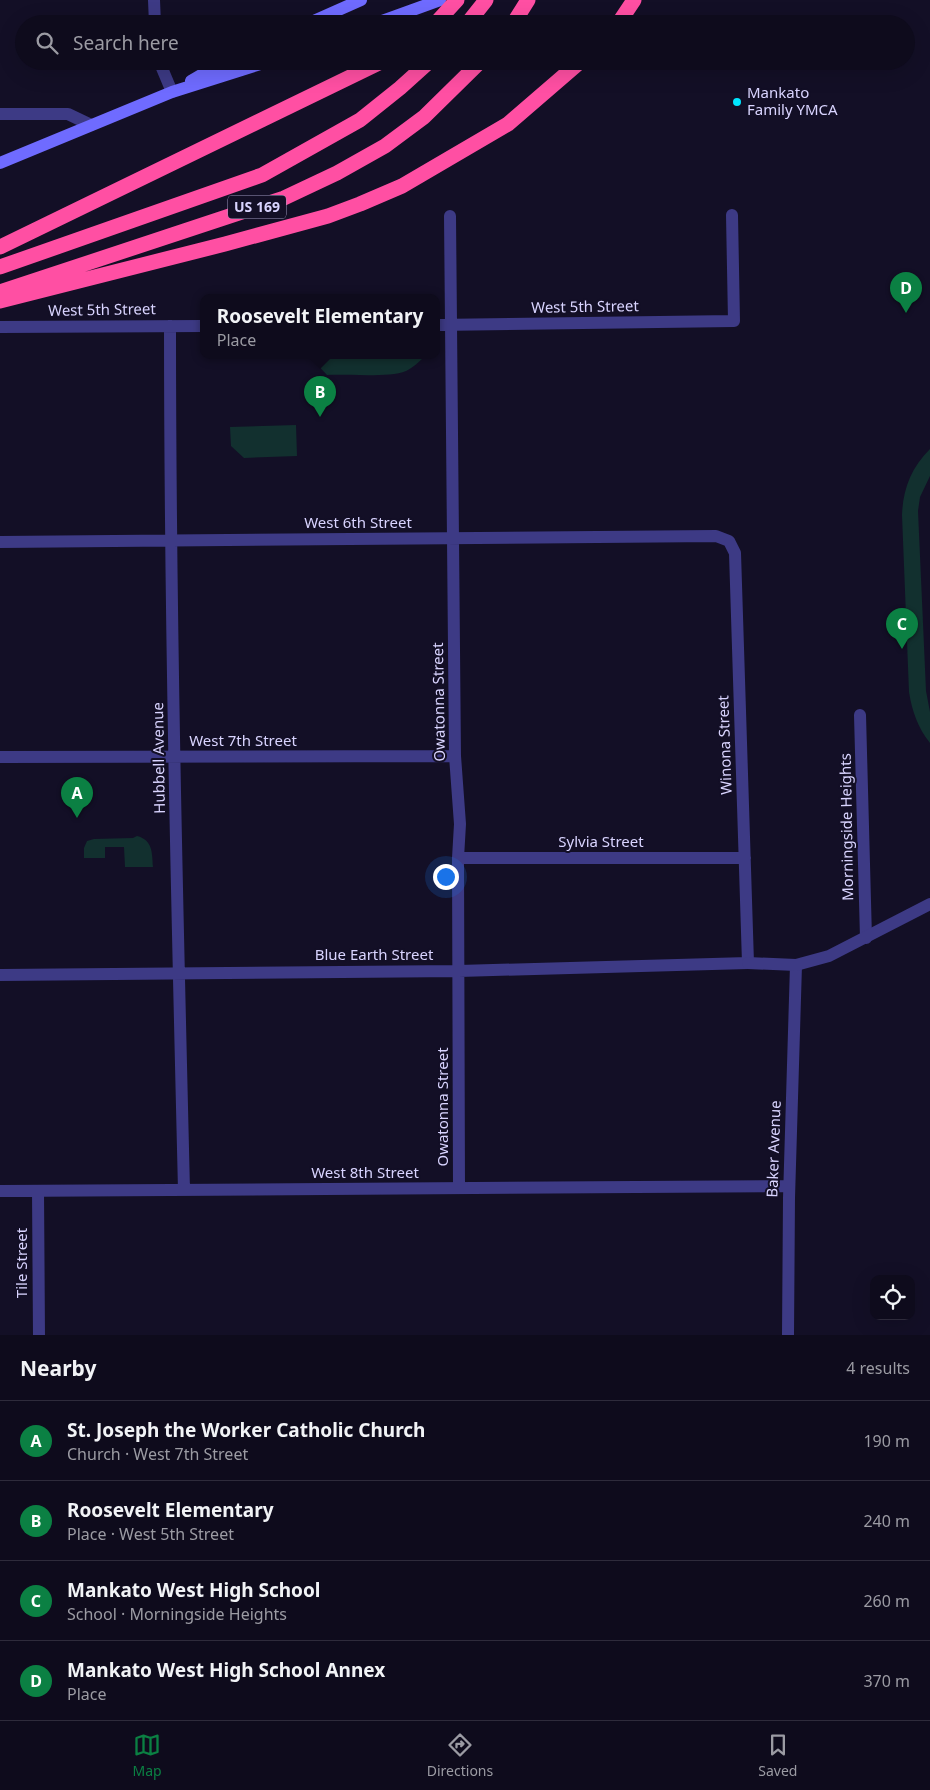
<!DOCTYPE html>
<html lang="en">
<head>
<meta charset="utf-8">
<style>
	:root { --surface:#0e0b1c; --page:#171425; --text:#f1f3f6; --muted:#9b9ba3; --line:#2e2b3b; --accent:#0b8043 }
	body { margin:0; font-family:"Noto Sans",sans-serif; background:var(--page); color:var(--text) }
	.controls { position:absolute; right:15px; bottom:15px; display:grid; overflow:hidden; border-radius:10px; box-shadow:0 5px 20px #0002 }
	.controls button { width:45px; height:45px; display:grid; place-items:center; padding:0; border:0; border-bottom:1px solid var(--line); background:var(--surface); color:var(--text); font:25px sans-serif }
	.you { position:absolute; left:445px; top:876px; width:18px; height:18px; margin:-12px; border:4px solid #fff; border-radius:50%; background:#1a73e8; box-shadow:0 0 0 8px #1a73e833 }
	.badge { display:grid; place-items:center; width:32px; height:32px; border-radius:50%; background:var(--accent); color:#fff; font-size:16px; font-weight:700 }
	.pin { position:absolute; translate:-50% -41px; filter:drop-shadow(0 1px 2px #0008) }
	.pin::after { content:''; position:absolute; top:26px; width:18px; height:15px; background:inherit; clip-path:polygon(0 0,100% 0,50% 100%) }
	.popup { position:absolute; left:200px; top:294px; width:240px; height:65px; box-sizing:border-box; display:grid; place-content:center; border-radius:10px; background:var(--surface); filter:drop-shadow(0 1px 4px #0005); font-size:16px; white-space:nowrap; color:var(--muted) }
	.popup b { font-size:19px; color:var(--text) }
	.popup::after { content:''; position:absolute; left:50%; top:100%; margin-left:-10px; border:10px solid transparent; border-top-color:var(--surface) }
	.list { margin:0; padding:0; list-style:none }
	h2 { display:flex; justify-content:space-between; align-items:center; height:65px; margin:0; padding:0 20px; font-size:21px }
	h2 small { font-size:16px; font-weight:400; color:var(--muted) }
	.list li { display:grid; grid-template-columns:32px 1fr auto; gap:15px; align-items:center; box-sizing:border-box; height:80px; padding:0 20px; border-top:1px solid var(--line) }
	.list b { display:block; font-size:19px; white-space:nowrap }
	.list p { margin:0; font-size:16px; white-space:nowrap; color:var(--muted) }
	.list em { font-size:16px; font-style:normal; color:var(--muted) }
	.icon { flex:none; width:28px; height:28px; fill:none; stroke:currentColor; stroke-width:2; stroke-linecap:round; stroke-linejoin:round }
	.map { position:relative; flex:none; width:930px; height:1335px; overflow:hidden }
	.search { position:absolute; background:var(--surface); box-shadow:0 5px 20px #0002; left:15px; right:15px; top:15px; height:55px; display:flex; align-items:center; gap:12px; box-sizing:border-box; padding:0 18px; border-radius:28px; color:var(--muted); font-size:19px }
	.sheet { height:385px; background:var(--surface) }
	nav { display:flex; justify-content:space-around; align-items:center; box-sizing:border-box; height:70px; border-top:1px solid var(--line); background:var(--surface); font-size:14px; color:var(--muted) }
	nav a { display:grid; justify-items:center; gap:2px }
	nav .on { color:var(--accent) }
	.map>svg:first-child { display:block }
</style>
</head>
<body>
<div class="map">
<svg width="930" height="1335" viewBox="0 0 930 1335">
	<rect width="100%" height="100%" fill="#130f26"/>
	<path fill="#12302f" d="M 312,356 L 425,356 C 419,362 414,367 406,371 C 389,378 348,374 327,375 L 312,359 Z
		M 296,425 L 297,456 L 244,458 L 231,446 L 230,427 Z
		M 930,449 L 930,476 L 920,497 L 918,511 L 926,691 L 930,712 L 930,743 C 918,728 912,711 909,692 L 902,515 C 903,489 911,468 930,449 Z
		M 137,836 C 153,840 152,853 153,867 L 125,867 L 124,847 L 105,847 L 105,858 L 84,858 L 84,848 L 87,841 L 94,839 L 133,838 Z"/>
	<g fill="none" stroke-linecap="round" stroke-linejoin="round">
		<path stroke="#3d3a85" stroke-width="12" d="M 154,0 L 155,24
			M 159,61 L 172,92
			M 0,114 L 68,114 L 91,125
			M 450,216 L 455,756 L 460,824 L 458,858 L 459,1188
			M 436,325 L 734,321 L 732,215
			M 170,326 C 170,614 177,902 184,1190
			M 0,327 L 204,326
			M 0,542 L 716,536 L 729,541 L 735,553 L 748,963 L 459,971 L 0,975
			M 860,715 L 866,938
			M 0,757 L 455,756
			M 458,858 L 745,858
			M 0,1191 L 789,1186
			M 38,1191 L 39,1335
			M 788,1335 L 789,1198 L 796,965"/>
		<path stroke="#3d3a85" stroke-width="12" d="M 748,963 L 796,965 L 829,956 L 930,904"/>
		<path stroke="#6f6bff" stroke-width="12" d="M 307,24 L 361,0
			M 374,24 L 440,0
			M 191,81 L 225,61
			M 0,163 L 172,92 L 270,61"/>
		<path stroke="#ff4fa3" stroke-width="15" d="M 435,24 L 457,0
			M 467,24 L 486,0
			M 513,24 L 528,0
			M 618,24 L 634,0
			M 0,247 L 383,61
			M 0,267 L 262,175 L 360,120 L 400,88 L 430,61
			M 0,292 L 284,198 L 337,173 L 385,146 L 424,117 L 481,61
			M 0,301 L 225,244 L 328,216 L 360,204 L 402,186 L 508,124 L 581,61"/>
	</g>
	<circle fill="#00e5ff" stroke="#130f26" stroke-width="2" cx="737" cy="102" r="5"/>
	<g text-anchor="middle" stroke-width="4" stroke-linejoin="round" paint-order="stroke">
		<rect fill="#130f26" stroke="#9e99be" stroke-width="1" x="228" y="195.5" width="58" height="23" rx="4"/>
		<g font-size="14" font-weight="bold" fill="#d9d4ff">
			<text x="257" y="212">US 169</text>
		</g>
		<g font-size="15" fill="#d9d4ff" stroke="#130f26" text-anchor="start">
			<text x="747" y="98">Mankato<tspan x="747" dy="17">Family YMCA</tspan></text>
		</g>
		<g font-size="15" fill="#d9d4ff" stroke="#130f26">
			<text transform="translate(585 307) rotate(-1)" y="5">West 5th Street</text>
			<text transform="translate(102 310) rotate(-1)" y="5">West 5th Street</text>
			<text x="358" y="528">West 6th Street</text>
			<text transform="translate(439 702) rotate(-91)" y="5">Owatonna Street</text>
			<text x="243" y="746">West 7th Street</text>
			<text transform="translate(725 745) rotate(-92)" y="5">Winona Street</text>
			<text transform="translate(159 758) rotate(-91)" y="5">Hubbell Avenue</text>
			<text transform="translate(847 827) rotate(-91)" y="5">Morningside Heights</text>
			<text x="601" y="847">Sylvia Street</text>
			<text x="374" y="960">Blue Earth Street</text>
			<text transform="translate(443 1107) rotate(-90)" y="5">Owatonna Street</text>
			<text transform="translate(774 1149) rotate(-88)" y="5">Baker Avenue</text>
			<text x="365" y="1178">West 8th Street</text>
			<text transform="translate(22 1263) rotate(-90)" y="5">Tile Street</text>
		</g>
	</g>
</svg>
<div class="controls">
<button><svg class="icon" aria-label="locate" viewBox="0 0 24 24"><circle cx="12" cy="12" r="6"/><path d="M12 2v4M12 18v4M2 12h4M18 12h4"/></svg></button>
</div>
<div class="you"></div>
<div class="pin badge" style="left:77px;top:818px">A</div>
<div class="pin badge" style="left:320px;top:417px">B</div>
<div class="popup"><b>Roosevelt Elementary</b>Place</div>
<div class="pin badge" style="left:902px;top:649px">C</div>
<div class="pin badge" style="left:906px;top:313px">D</div>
<div class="search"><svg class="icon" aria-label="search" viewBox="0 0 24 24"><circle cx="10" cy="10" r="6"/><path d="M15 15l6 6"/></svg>Search here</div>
</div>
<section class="sheet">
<h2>Nearby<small>4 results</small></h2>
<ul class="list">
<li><span class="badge">A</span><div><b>St. Joseph the Worker Catholic Church</b><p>Church · West 7th Street</p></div><em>190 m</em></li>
<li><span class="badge">B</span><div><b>Roosevelt Elementary</b><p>Place · West 5th Street</p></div><em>240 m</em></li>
<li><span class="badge">C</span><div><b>Mankato West High School</b><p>School · Morningside Heights</p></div><em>260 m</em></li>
<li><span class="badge">D</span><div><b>Mankato West High School Annex</b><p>Place</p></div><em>370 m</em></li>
</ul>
</section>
<nav>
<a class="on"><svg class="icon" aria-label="map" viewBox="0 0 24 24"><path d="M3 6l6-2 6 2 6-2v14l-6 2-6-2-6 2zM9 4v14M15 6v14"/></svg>Map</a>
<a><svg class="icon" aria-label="directions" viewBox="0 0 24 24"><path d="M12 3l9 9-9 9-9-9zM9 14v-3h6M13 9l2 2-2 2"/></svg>Directions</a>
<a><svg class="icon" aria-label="saved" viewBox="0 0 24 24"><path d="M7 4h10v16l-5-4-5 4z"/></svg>Saved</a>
</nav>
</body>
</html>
